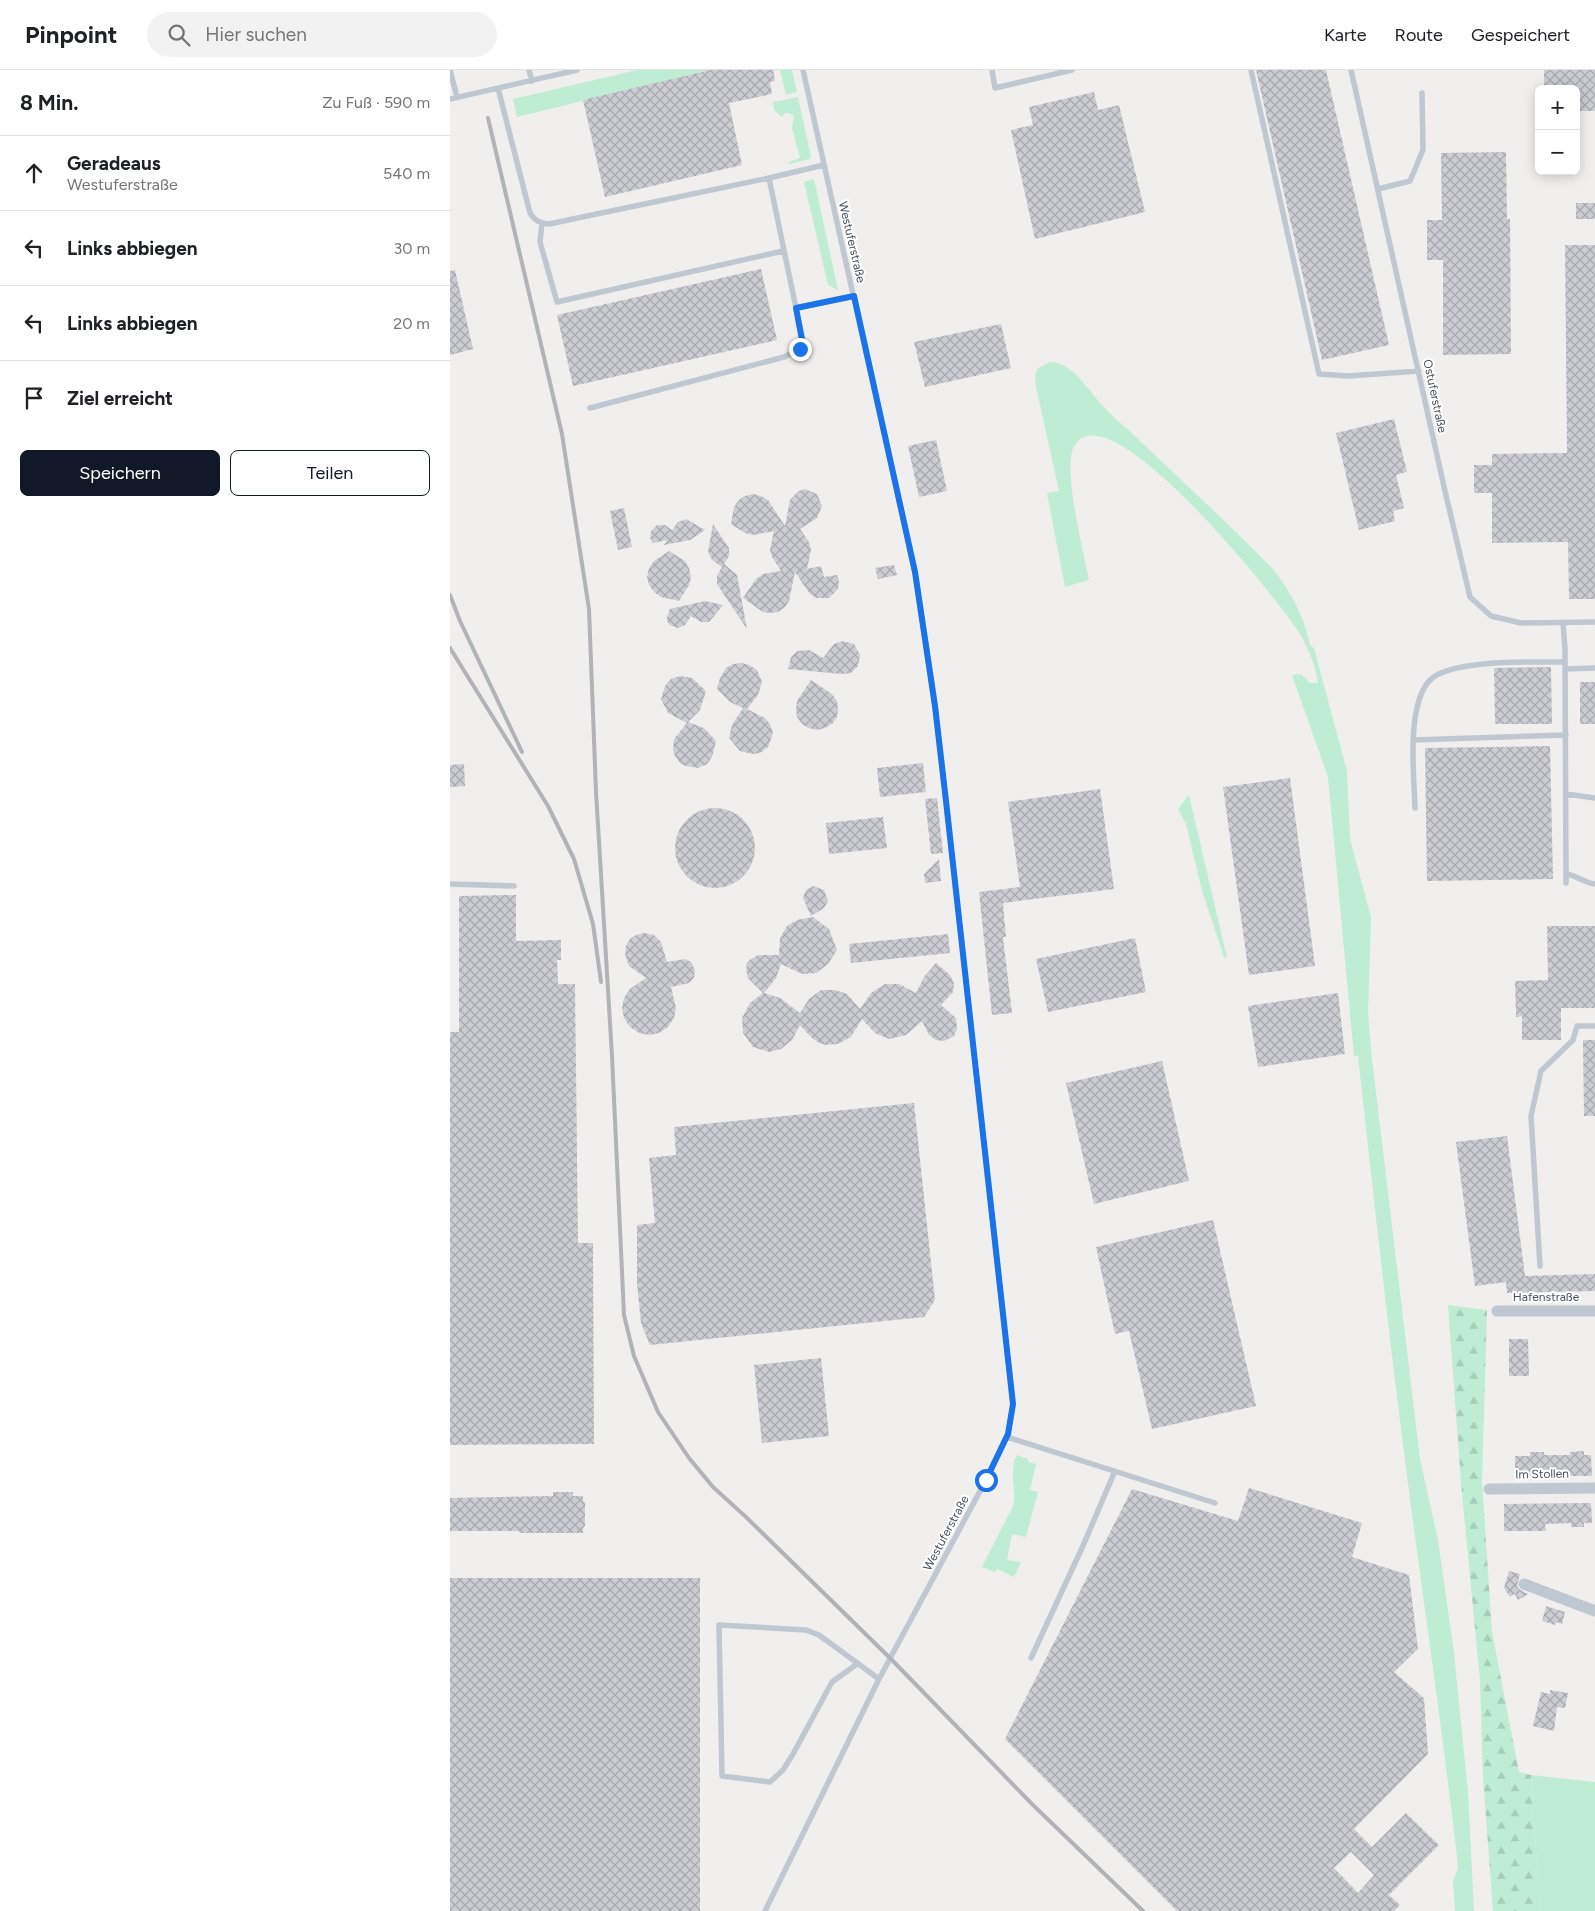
<!DOCTYPE html>
<html lang="de">
<head>
<meta charset="utf-8">
<style>
	:root { --surface:#fff; --page:#f2f2f2; --text:#202124; --muted:#757577; --line:#e0e0e0; --accent:#111827 }
	body { margin:0; font-family:Figtree,sans-serif; background:var(--page); color:var(--text) }
	.controls { position:absolute; right:15px; top:15px; display:grid; overflow:hidden; border-radius:8px; box-shadow:0 2px 12px #0003 }
	.controls button { width:45px; height:45px; display:grid; place-items:center; padding:0; border:0; border-bottom:1px solid var(--line); background:var(--surface); color:var(--text); font:25px sans-serif }
	.stop { position:absolute; width:15px; height:15px; margin:-11px; border:4px solid #1a73e8; border-radius:50%; background:#fff }
	.stop.end { background:#1a73e8; border-color:#fff; box-shadow:0 1px 5px #0008 }
	.list { margin:0; padding:0; list-style:none }
	h2 { display:flex; justify-content:space-between; align-items:center; height:65px; margin:0; padding:0 20px; font-size:21px }
	h2 small { font-size:16px; font-weight:400; color:var(--muted) }
	.list li { display:grid; grid-template-columns:32px 1fr auto; gap:15px; align-items:center; box-sizing:border-box; height:75px; padding:0 20px; border-top:1px solid var(--line) }
	.list b { display:block; font-size:19px; white-space:nowrap }
	.list p { margin:0; font-size:16px; white-space:nowrap; color:var(--muted) }
	.list em { font-size:16px; font-style:normal; color:var(--muted) }
	.actions { display:flex; gap:10px; padding:15px 20px }
	.actions a { flex:1; padding:11px 0; border:1px solid var(--accent); border-radius:8px; text-align:center; font-size:18px; color:var(--accent) }
	.actions .main { background:var(--accent); color:#fff }
	.icon { flex:none; width:28px; height:28px; fill:none; stroke:currentColor; stroke-width:2; stroke-linecap:round; stroke-linejoin:round }
	.map { position:relative; flex:none; width:1145px; height:1841px; overflow:hidden }
	header { display:flex; align-items:center; gap:30px; box-sizing:border-box; height:70px; padding:0 25px; background:var(--surface); border-bottom:1px solid var(--line) }
	header strong { font-size:24px }
	nav { display:flex; gap:28px; margin-inline-start:auto; font-size:18px }
	.search { width:350px; height:45px; background:var(--page); display:flex; align-items:center; gap:12px; box-sizing:border-box; padding:0 18px; border-radius:28px; color:var(--muted); font-size:19px }
	main { display:flex }
	aside { flex:1; background:var(--surface) }
	.map>svg:first-child { display:block }
</style>
</head>
<body>
<header>
<strong>Pinpoint</strong>
<div class="search"><svg class="icon" aria-label="search" viewBox="0 0 24 24"><circle cx="10" cy="10" r="6"/><path d="M15 15l6 6"/></svg>Hier suchen</div>
<nav><a>Karte</a><a>Route</a><a>Gespeichert</a></nav>
</header>
<main>
<aside>
<h2>8 Min.<small>Zu Fuß · 590 m</small></h2>
<ul class="list">
<li><svg class="icon" aria-label="ahead" viewBox="0 0 24 24"><path d="M12 20V5M6 11l6-6 6 6"/></svg><div><b>Geradeaus</b><p>Westuferstraße</p></div><em>540 m</em></li>
<li><svg class="icon" aria-label="left" viewBox="0 0 24 24"><path d="M17 20v-9H6M10 6l-5 5 5 5"/></svg><div><b>Links abbiegen</b></div><em>30 m</em></li>
<li><svg class="icon" aria-label="left" viewBox="0 0 24 24"><path d="M17 20v-9H6M10 6l-5 5 5 5"/></svg><div><b>Links abbiegen</b></div><em>20 m</em></li>
<li><svg class="icon" aria-label="arrive" viewBox="0 0 24 24"><path d="M6 21V4h12l-3 4 3 4H6"/></svg><div><b>Ziel erreicht</b></div></li>
</ul>
<div class="actions"><a class="main">Speichern</a><a>Teilen</a></div>
</aside>
<div class="map">
<svg width="1145" height="1841" viewBox="0 0 1145 1841">
	<defs>
		<pattern id="forest-firs" width="22" height="20" patternUnits="userSpaceOnUse" patternTransform="scale(1.25)"><rect width="22" height="20" fill="#beedd4"/><path d="M5 1l3.5 6h-7zM16 11l3.5 6h-7z" fill="#a5cdb8"/></pattern>
		<pattern id="building-cross-hatch" width="8" height="8" patternUnits="userSpaceOnUse" patternTransform="scale(1.25)"><rect width="8" height="8" fill="#cbcdd3"/><path d="M0 0l8 8M0 8l8-8" fill="none" stroke="#a7a9ae"/></pattern>
	</defs>
	<rect width="100%" height="100%" fill="#f1eeee"/>
	<path fill="#beedd4" d="M 187,0 L 259,0 L 67,47 L 63,29 Z
		M 330,0 L 342,0 L 347,22 L 336,25 Z
		M 348,27 L 361,87 L 360,89 L 339,94 L 339,92 L 350,88 L 342,58 L 344,46 L 339,43 L 335,43 L 332,47 L 324,40 L 323,32 Z
		M 364,109 L 388,220 L 378,215 L 354,112 Z
		M 600,292 C 623,292 639,322 654,337 C 664,349 677,358 688,369 C 733,412 779,454 823,499 C 841,522 854,546 860,575 L 864,578 L 897,701 L 900,769 L 921,847 L 918,943 L 922,989 L 970,1389 L 988,1470 L 1004,1583 L 1018,1722 L 1024,1841 L 1005,1841 L 1003,1812 L 1008,1798 L 1007,1787 C 993,1665 975,1543 959,1421 C 940,1276 924,1131 908,986 L 904,986 L 878,707 L 842,605 L 851,604 L 860,613 L 868,613 C 866,597 858,578 850,564 C 831,533 653,309 623,379 C 613,401 634,484 639,510 L 615,517 L 597,423 L 609,421 L 586,317 L 585,305 L 588,298 Z
		M 739,725 L 777,888 L 774,887 L 752,821 L 736,754 L 728,739 Z
		M 567,1385 L 578,1389 L 578,1392 L 586,1394 L 580,1420 L 588,1422 L 576,1467 L 562,1464 L 557,1490 L 571,1492 L 564,1507 L 547,1499 L 545,1502 L 532,1497 L 563,1436 C 567,1420 558,1400 567,1385 Z
		M 1081,1705 L 1145,1712 L 1145,1841 L 1090,1841 Z"/>
	<path fill="url(#forest-firs)" d="M 998,1235 L 1037,1240 L 1032,1411 L 1042,1562 L 1069,1702 L 1081,1705 L 1090,1841 L 1043,1841 L 1033,1706 L 1030,1610 L 1011,1413 Z"/>
	<path fill="url(#building-cross-hatch)" fill-rule="evenodd" d="M 260,0 L 323,0 L 325,11 L 320,12 L 322,24 L 279,33 L 292,95 L 155,127 L 133,30 Z
		M 806,0 L 876,0 L 939,275 L 872,290 Z
		M 1094,0 L 1145,0 L 1145,41 L 1126,41 L 1126,19 L 1094,19 Z
		M 644,22 L 648,40 L 669,35 L 695,142 L 585,169 L 561,60 L 583,55 L 579,37 Z
		M 1056,82 L 1057,149 L 1060,149 L 1061,284 L 993,285 L 993,190 L 977,190 L 977,150 L 992,150 L 991,83 Z
		M 1126,133 L 1145,133 L 1145,149 L 1126,149 Z
		M 1115,175 L 1145,175 L 1145,529 L 1119,529 L 1118,472 L 1042,473 L 1042,423 L 1024,423 L 1024,395 L 1042,395 L 1042,384 L 1117,383 Z
		M 311,199 L 327,270 L 123,316 L 107,245 Z
		M 5,200 L 23,279 L 0,285 L 0,201 Z
		M 551,254 L 561,298 L 475,317 L 464,272 Z
		M 944,349 L 957,402 L 946,405 L 954,438 L 943,441 L 945,451 L 909,460 L 886,363 Z
		M 486,370 L 497,421 L 469,427 L 458,376 Z
		M 355,419 L 367,424 L 372,436 L 367,448 L 350,459 L 359,472 L 361,480 L 357,499 L 371,496 L 374,507 L 387,505 L 389,512 L 388,519 L 379,528 L 366,528 L 360,524 L 345,502 L 339,531 L 335,537 L 328,542 L 320,543 L 313,542 L 293,528 L 306,509 L 313,504 L 331,501 L 322,487 L 320,480 L 324,461 L 303,465 L 295,463 L 281,454 L 284,437 L 289,430 L 295,426 L 303,424 L 311,426 L 318,430 L 335,456 L 340,430 L 349,421 Z
		M 174,438 L 182,477 L 168,480 L 160,441 Z
		M 236,449 L 255,460 L 240,470 L 214,475 L 217,470 L 203,473 L 200,468 L 201,461 L 207,455 L 215,455 L 222,460 L 228,452 Z
		M 263,454 L 279,478 L 279,486 L 274,494 L 287,505 L 297,559 L 267,514 L 267,506 L 272,497 L 262,490 L 258,482 Z
		M 219,481 L 235,491 L 239,498 L 241,507 L 239,515 L 229,531 L 211,527 L 204,522 L 199,515 L 197,507 L 199,498 L 204,491 Z
		M 444,495 L 447,505 L 428,509 L 425,498 Z
		M 255,531 L 273,535 L 259,552 L 251,552 L 241,546 L 235,555 L 228,558 L 220,555 L 217,551 L 217,547 L 220,539 Z
		M 393,571 L 404,574 L 410,585 L 408,596 L 401,603 L 392,604 L 338,599 L 341,587 L 347,581 L 359,580 L 373,588 L 384,574 Z
		M 292,593 L 299,595 L 307,600 L 312,612 L 308,625 L 297,639 L 315,648 L 320,654 L 323,663 L 318,677 L 310,683 L 302,684 L 290,681 L 279,668 L 282,655 L 293,638 L 280,632 L 267,619 L 270,608 L 276,598 L 283,594 Z
		M 1101,597 L 1102,654 L 1045,654 L 1044,598 Z
		M 230,606 L 242,608 L 256,621 L 250,640 L 238,652 L 254,658 L 266,671 L 262,687 L 257,694 L 248,698 L 236,696 L 231,694 L 225,686 L 223,680 L 224,669 L 237,653 L 218,643 L 211,629 L 215,616 L 221,609 Z
		M 361,610 L 382,624 L 387,631 L 388,639 L 387,647 L 382,654 L 375,658 L 367,660 L 359,658 L 352,654 L 347,647 L 346,639 L 347,631 Z
		M 1130,612 L 1145,612 L 1145,654 L 1130,654 Z
		M 1100,676 L 1103,809 L 977,811 L 975,678 Z
		M 473,693 L 476,722 L 430,727 L 427,698 Z
		M 14,694 L 15,716 L 0,717 L 0,695 Z
		M 840,708 L 865,896 L 799,905 L 773,717 Z
		M 650,719 L 664,819 L 553,833 L 556,867 L 553,867 L 562,943 L 542,945 L 529,822 L 570,817 L 558,732 Z
		M 487,728 L 493,783 L 481,784 L 475,729 Z
		M225 778a40 40 0 1 1 80 0a40 40 0 1 1-80 0Z
		M 433,747 L 437,778 L 379,784 L 376,753 Z
		M 489,789 L 491,811 L 475,813 L 474,804 Z
		M 363,816 L 374,820 L 378,831 L 374,838 L 361,846 L 353,828 L 356,820 Z
		M 66,825 L 66,871 L 111,870 L 111,890 L 107,890 L 108,914 L 125,914 L 128,1173 L 143,1173 L 144,1374 L 0,1375 L 0,962 L 9,962 L 9,826 Z
		M 363,847 L 379,859 L 387,880 L 378,894 L 366,903 L 352,904 L 331,894 L 326,908 L 314,923 L 330,928 L 350,943 L 359,929 L 371,920 L 385,920 L 397,924 L 410,939 L 421,923 L 435,914 L 449,914 L 466,923 L 474,907 L 486,893 L 500,905 L 504,913 L 503,922 L 491,935 L 506,948 L 507,959 L 504,966 L 494,971 L 486,970 L 479,965 L 472,951 L 456,965 L 439,969 L 425,963 L 412,949 L 401,967 L 388,974 L 376,975 L 369,973 L 362,968 L 350,955 L 342,970 L 331,979 L 319,982 L 303,977 L 293,963 L 292,948 L 300,933 L 313,923 L 298,908 L 296,899 L 297,893 L 300,890 L 308,885 L 329,885 L 330,868 L 337,856 L 347,850 Z
		M 1097,856 L 1145,856 L 1145,938 L 1111,938 L 1111,970 L 1072,970 L 1072,946 L 1066,947 L 1065,911 L 1098,910 Z
		M 194,863 L 204,865 L 211,872 L 217,892 L 235,889 L 241,892 L 245,900 L 244,908 L 239,913 L 221,917 L 226,938 L 224,948 L 218,957 L 209,963 L 199,965 L 189,963 L 180,957 L 174,948 L 172,938 L 174,928 L 180,919 L 196,908 L 179,896 L 175,884 L 176,876 L 180,869 L 186,865 Z
		M 498,864 L 500,883 L 401,893 L 399,874 Z
		M 685,868 L 696,922 L 598,942 L 586,889 Z
		M 888,923 L 895,984 L 808,997 L 798,936 Z
		M 1133,970 L 1145,970 L 1145,1046 L 1134,1046 Z
		M 712,991 L 739,1111 L 644,1134 L 616,1013 Z
		M 464,1033 L 485,1230 L 474,1247 L 200,1275 L 191,1253 L 187,1214 L 187,1155 L 205,1153 L 199,1088 L 226,1085 L 224,1057 Z
		M 1057,1066 L 1075,1206 L 1145,1204 L 1145,1221 L 1057,1223 L 1056,1212 L 1025,1216 L 1006,1072 Z
		M 763,1150 L 806,1336 L 702,1359 L 679,1261 L 665,1264 L 646,1177 Z
		M 1059,1269 L 1078,1269 L 1079,1306 L 1059,1306 Z
		M 371,1288 L 379,1366 L 312,1373 L 304,1295 Z
		M 1134,1381 L 1134,1385 L 1141,1385 L 1142,1406 L 1065,1406 L 1065,1386 L 1080,1386 L 1080,1382 L 1094,1382 L 1094,1385 L 1120,1385 L 1120,1382 Z
		M 799,1418 L 912,1453 L 902,1487 L 959,1505 L 968,1579 L 944,1602 L 974,1628 L 978,1684 L 904,1759 L 922,1777 L 956,1743 L 989,1775 L 939,1825 L 950,1835 L 944,1841 L 727,1841 L 555,1669 L 682,1419 L 788,1451 ZM 901,1782 L 924,1805 L 908,1823 L 884,1798 Z
		M 103,1422 L 123,1422 L 123,1426 L 133,1426 L 133,1431 L 135,1433 L 135,1456 L 133,1458 L 133,1463 L 70,1463 L 69,1461 L 0,1461 L 0,1428 L 103,1426 Z
		M 1141,1433 L 1142,1453 L 1134,1453 L 1134,1457 L 1121,1457 L 1121,1453 L 1095,1454 L 1096,1461 L 1054,1461 L 1054,1434 Z
		M 1059,1501 L 1070,1504 L 1067,1516 L 1069,1519 L 1078,1524 L 1068,1530 L 1065,1524 L 1060,1527 L 1054,1518 Z
		M 0,1508 L 250,1508 L 250,1841 L 0,1841 Z
		M 1096,1536 L 1115,1542 L 1112,1554 L 1106,1552 L 1105,1555 L 1092,1551 Z
		M 1100,1620 L 1118,1623 L 1115,1638 L 1107,1637 L 1104,1661 L 1083,1656 L 1091,1622 L 1100,1624 Z"/>
	<g fill="none" stroke-linecap="round" stroke-linejoin="round">
		<path stroke="#bfc7d0" stroke-width="5.5" d="M 0,0 L 7,27
			M 79,0 L 82,11
			M 542,0 L 545,18 L 622,0
			M 801,0 L 869,304 L 898,306 L 969,301
			M 901,0 L 995,421 L 1020,527 L 1041,546 L 1071,553 L 1145,552
			M 48,18 L 80,143 C 85,151 90,153 99,154 L 319,108
			M 0,29 L 127,0
			M 374,95 L 319,108 L 346,238 L 404,226
			M 928,119 L 960,111 L 973,80 L 972,23
			M 92,153 L 90,172 L 107,232 L 333,181
			M 140,338 L 334,287 L 350,279 L 353,270 L 346,238
			M 1113,553 L 1115,579 L 1116,813
			M 1115,599 L 1145,598
			M 963,670 L 1116,665
			M 1116,724 L 1145,728
			M 965,738 C 964,705 956,635 980,610 C 1001,589 1085,592 1115,592
			M 1116,804 C 1126,805 1134,813 1145,814
			M 0,814 L 64,816
			M 1090,1196 L 1081,1046 L 1091,1001 L 1123,970 L 1127,956 L 1145,956
			M 557,1367 L 765,1433
			M 581,1588 L 632,1478 L 665,1401
			M 407,1594 L 382,1612 L 343,1684 L 333,1700 L 320,1712 L 272,1706 L 269,1555 L 356,1560 L 369,1565 L 429,1609
			M 315,1841 L 429,1609 L 536,1410 L 558,1364 L 563,1335 L 496,731 L 485,636 L 465,502 L 353,0"/>
		<path stroke="#bfc7d0" stroke-width="11" d="M 1047,1241 L 1145,1241
			M 1039,1419 L 1145,1418
			M 1074,1514 L 1145,1541"/>
		<path stroke="#b1b3b8" stroke-width="4" d="M 38,48 L 112,364 L 139,539 L 146,722 L 162,986 L 174,1245 L 184,1286 L 208,1342 L 239,1388 L 263,1417 L 296,1447 L 441,1589 L 583,1735 L 693,1841
			M 0,525 L 10,551 L 72,682
			M 0,578 L 98,736 L 124,789 L 143,854 L 151,912"/>
	</g>
	<g fill="none" stroke-linecap="round" stroke-linejoin="round">
		<path stroke="#1a73e8" stroke-width="6" d="M 350,279 L 352,270 L 346,238 L 404,226 L 465,502 L 485,636 L 496,731 L 563,1334 L 558,1364 L 536,1410"/>
	</g>
	<g text-anchor="middle" stroke-width="4" stroke-linejoin="round" paint-order="stroke">
		<g font-size="12" fill="#47505b" stroke="#fff">
			<text transform="translate(402 172) rotate(77)" y="4">Westuferstraße</text>
			<text transform="translate(985 326) rotate(78)" y="4">Ostuferstraße</text>
			<text x="1096" y="1231">Hafenstraße</text>
			<text transform="translate(1092 1404) rotate(-1)" y="4">Im Stollen</text>
			<text transform="translate(496 1463) rotate(-62)" y="4">Westuferstraße</text>
		</g>
	</g>
</svg>
<div class="controls">
<button>+</button>
<button>−</button>
</div>
<div class="stop" style="left:536px;top:1410px"></div>
<div class="stop end" style="left:350px;top:279px"></div>
</div>
</main>
</body>
</html>
